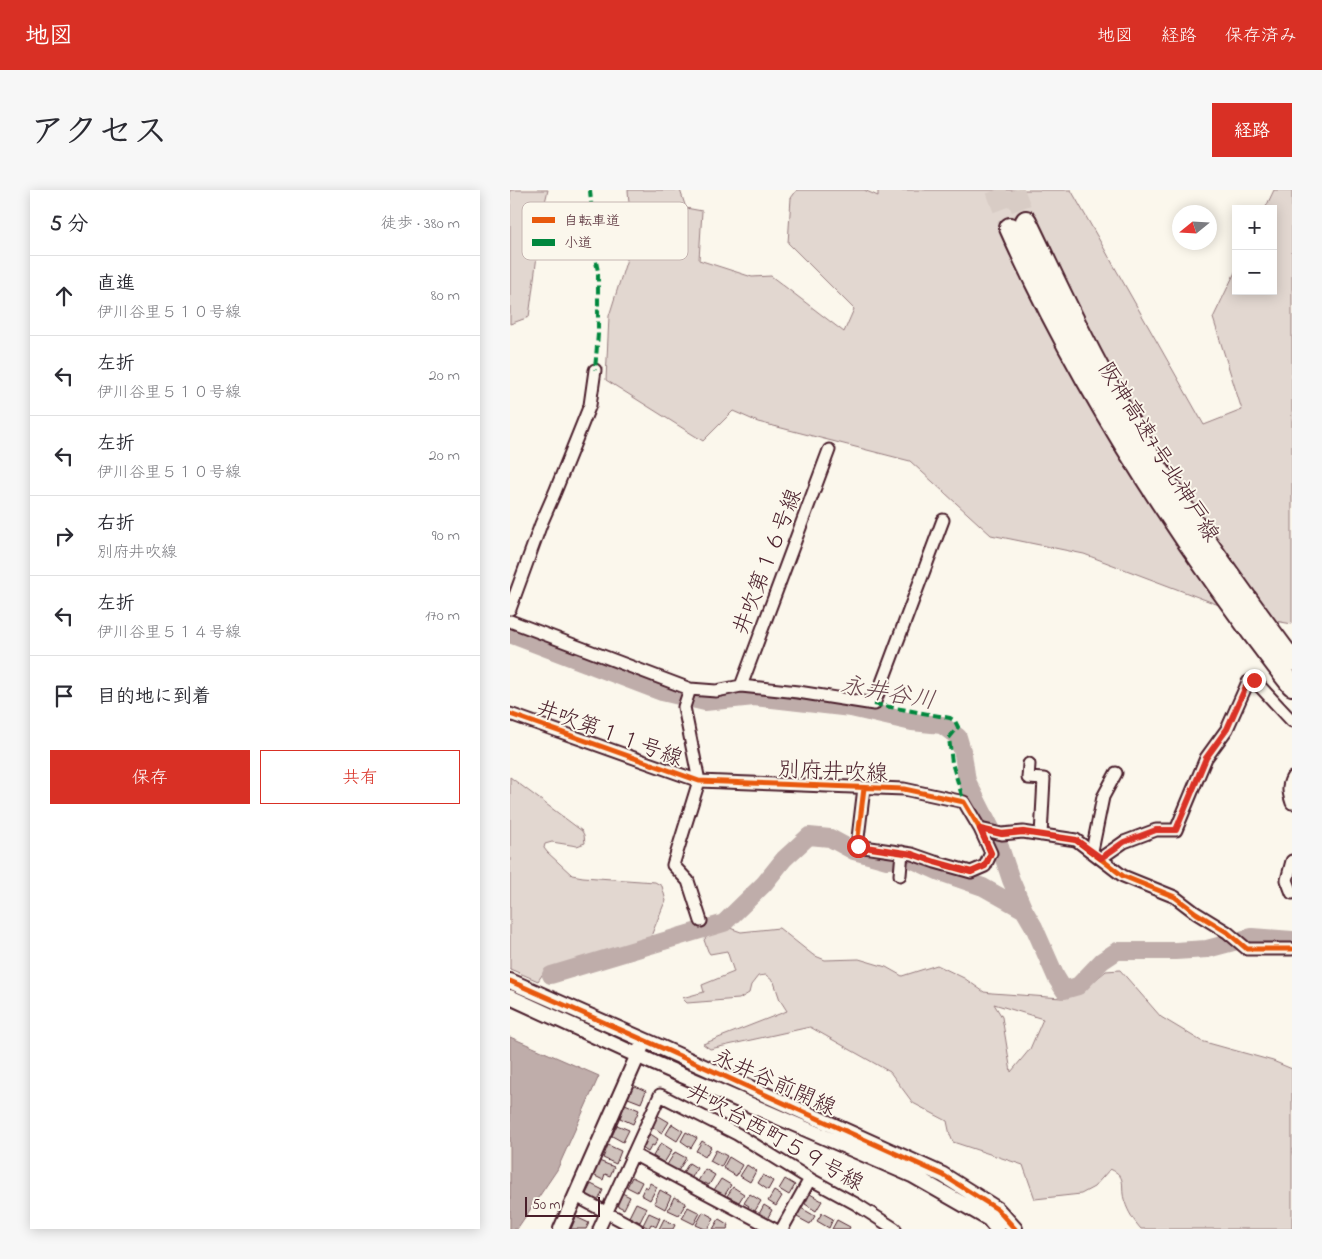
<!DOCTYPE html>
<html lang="ja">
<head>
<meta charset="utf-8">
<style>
	:root { --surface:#fff; --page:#f7f7f7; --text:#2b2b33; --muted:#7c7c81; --line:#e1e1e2; --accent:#d93025 }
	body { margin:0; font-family:"Indie Flower","Klee One",sans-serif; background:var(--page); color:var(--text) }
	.controls { position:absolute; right:15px; top:15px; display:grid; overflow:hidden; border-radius:0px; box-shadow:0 2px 12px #0003 }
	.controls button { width:45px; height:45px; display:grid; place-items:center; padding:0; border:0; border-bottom:1px solid var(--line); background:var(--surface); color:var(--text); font:25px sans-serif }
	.compass { position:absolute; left:662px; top:15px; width:45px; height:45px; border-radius:50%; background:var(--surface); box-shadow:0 2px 12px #0003; rotate:252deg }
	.scale { position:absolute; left:15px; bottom:12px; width:75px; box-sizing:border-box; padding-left:5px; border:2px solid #4a1f2b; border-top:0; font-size:14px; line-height:18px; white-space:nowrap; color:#4a1f2b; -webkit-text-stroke:4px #fbf7ec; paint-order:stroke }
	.stop { position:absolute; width:15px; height:15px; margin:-11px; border:4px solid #d93025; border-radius:50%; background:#fff }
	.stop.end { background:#d93025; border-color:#fff; box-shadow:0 1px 5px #0008 }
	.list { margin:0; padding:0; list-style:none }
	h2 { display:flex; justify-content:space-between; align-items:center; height:65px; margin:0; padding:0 20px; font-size:21px }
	h2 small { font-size:16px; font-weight:400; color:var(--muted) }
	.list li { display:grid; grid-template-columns:32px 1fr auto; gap:15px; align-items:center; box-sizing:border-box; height:80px; padding:0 20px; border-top:1px solid var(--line) }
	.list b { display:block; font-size:19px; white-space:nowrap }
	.list p { margin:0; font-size:16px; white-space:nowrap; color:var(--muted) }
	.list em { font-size:16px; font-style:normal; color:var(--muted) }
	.actions { display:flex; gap:10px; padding:15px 20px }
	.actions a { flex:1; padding:11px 0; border:1px solid var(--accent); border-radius:0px; text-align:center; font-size:18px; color:var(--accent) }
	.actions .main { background:var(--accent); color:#fff }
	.icon { flex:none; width:28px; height:28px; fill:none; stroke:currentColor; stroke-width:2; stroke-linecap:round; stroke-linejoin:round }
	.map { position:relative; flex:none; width:782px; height:1039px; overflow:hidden; border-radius:0px }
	header { display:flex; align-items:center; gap:30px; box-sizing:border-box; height:70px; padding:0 25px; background:var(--accent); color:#fff }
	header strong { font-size:24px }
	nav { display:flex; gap:28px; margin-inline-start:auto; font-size:18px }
	.intro { display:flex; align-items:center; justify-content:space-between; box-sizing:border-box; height:120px; padding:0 30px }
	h1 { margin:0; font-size:35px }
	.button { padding:12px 22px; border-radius:0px; background:var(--accent); color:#fff; font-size:18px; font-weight:700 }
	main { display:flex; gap:30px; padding:0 30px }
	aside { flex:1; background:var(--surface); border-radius:0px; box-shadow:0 2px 12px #0003 }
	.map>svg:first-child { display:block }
</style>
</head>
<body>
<header>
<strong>地図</strong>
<nav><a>地図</a><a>経路</a><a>保存済み</a></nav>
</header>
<div class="intro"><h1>アクセス</h1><a class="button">経路</a></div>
<main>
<aside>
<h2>5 分<small>徒歩 · 380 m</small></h2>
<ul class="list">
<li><svg class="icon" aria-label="ahead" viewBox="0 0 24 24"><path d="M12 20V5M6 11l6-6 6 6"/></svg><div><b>直進</b><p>伊川谷里５１０号線</p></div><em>80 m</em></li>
<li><svg class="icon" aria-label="left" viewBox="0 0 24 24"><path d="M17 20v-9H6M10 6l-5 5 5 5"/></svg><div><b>左折</b><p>伊川谷里５１０号線</p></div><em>20 m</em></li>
<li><svg class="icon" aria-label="left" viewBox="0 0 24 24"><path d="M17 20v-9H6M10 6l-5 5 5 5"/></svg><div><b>左折</b><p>伊川谷里５１０号線</p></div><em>20 m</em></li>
<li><svg class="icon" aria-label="right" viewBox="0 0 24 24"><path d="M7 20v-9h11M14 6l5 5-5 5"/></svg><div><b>右折</b><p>別府井吹線</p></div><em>90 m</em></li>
<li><svg class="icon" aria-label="left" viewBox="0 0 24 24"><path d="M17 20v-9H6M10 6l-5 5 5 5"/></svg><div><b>左折</b><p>伊川谷里５１４号線</p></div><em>170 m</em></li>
<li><svg class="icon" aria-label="arrive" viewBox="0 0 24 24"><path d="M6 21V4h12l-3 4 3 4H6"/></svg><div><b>目的地に到着</b></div></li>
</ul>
<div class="actions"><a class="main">保存</a><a>共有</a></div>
</aside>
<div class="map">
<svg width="782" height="1039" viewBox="0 0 782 1039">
	<rect width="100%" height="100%" fill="#fbf7ec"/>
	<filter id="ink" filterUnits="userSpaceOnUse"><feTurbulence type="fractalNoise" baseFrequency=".02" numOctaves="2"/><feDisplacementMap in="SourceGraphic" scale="10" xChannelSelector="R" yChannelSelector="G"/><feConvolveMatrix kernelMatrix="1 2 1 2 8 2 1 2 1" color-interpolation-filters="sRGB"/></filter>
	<g filter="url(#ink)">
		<path fill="#e2d7d0" stroke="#967b7e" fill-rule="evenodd" d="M 0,0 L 38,0 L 33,20 L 19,127 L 0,134 Z
			M 118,0 L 170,0 L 176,18 L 192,21 L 189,70 L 242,87 L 261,86 L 334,142 L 344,119 L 278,53 L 281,8 L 287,0 L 354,0 L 368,6 L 368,0 L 561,0 L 694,235 L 732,220 L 703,128 L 726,80 L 726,101 L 763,101 L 763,19 L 755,19 L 764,0 L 782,0 L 782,434 L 738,426 L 574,364 L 481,345 L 400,271 L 248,232 L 223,221 L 193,251 L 96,190 L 99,126 L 122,53 Z
			M 0,587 L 72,641 L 74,645 L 75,653 L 67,656 L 42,652 L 35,654 L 34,658 L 37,662 L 62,685 L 73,687 L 145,692 L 152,696 L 156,711 L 154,714 L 139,751 L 34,782 L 28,791 L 0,779 Z
			M 217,737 L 231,742 L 269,738 L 303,765 L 315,770 L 349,769 L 376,777 L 392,786 L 427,775 L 454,788 L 474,802 L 482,803 L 552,808 L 578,796 L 596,781 L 610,780 L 651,827 L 691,851 L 763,871 L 782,879 L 782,1039 L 631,1039 C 624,1031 618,1022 615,1012 C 609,997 619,987 600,979 L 584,997 L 571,1004 L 525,1009 L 513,975 L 443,952 L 440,945 L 437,931 L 403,913 L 380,882 L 300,837 L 200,859 L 193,854 L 277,821 L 270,810 L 264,792 L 256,785 L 248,786 L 241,795 L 239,803 L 229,809 L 177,813 L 172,808 L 194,802 L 192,795 L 224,782 L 217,761 L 200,764 L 198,761 L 194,750 L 199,744 ZM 484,814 L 533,829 L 520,859 L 501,882 L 492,827 Z"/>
		<path fill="#bfadaa" stroke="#907477" d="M 0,847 L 89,886 L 47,980 L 7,1039 L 0,1039 Z"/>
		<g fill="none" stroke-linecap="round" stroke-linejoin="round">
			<path stroke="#bfadaa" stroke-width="18" d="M 0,444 L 152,502 L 195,512 L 244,507 L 341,518 L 402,532 L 432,535 L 448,547 L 453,564 L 457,591 L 489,654 L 501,690 L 514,720 L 524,737 L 546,787 L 554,800 L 568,796 L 592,771 L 607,761 L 665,761 L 697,759 L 742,747 L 782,750
				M 41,785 L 214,733 L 254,694 L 274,669 L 299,646 L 320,648 L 344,661 L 377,670 L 401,669 L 430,682 L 473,697 L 514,720"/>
		</g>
		<path fill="#cfc2bc" stroke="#4a1f2b" d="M 123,895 L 136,901 L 131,913 L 118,908 Z
			M 115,914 L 129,920 L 123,934 L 110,928 Z
			M 147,925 L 159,932 L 152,943 L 141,936 Z
			M 162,934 L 173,941 L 167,951 L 156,944 Z
			M 107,935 L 119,940 L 113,952 L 102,946 Z
			M 176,942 L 187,948 L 181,958 L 171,951 Z
			M 139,943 L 148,949 L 144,956 L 142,955 L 138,962 L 129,956 Z
			M 192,951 L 201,957 L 195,967 L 186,961 Z
			M 151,953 L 162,960 L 154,973 L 143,966 Z
			M 98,955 L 111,961 L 106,974 L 93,968 Z
			M 206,960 L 217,966 L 211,977 L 200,971 Z
			M 165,962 L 176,968 L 168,981 L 157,975 Z
			M 219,967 L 232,975 L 226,986 L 213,978 Z
			M 89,971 L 104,977 L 100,986 L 95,984 L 93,990 L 83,985 Z
			M 179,973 L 187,978 L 180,991 L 171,986 Z
			M 237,975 L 246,981 L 240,992 L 230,986 Z
			M 195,979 L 205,985 L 199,995 L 195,993 L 192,996 L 187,993 Z
			M 253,985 L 263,991 L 258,1000 L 248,993 Z
			M 122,987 L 132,992 L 127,1002 L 117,997 Z
			M 211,989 L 221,995 L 214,1006 L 204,1000 Z
			M 275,989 L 285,995 L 279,1005 L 269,999 Z
			M 140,993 L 147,997 L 140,1010 L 131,1005 L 135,996 L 138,998 Z
			M 81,994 L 93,1000 L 88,1011 L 75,1006 Z
			M 223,997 L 234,1004 L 229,1012 L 217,1006 Z
			M 150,1000 L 161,1006 L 155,1019 L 144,1013 Z
			M 264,1001 L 272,1006 L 266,1016 L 258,1011 Z
			M 112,1003 L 120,1007 L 114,1019 L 106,1015 Z
			M 240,1004 L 251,1011 L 243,1024 L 236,1020 L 239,1016 L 234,1013 Z
			M 300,1004 L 312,1011 L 306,1021 L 295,1014 Z
			M 164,1007 L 176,1013 L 169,1025 L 158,1020 Z
			M 126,1013 L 137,1018 L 130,1032 L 119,1027 Z
			M 254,1015 L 262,1020 L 257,1029 L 249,1024 Z
			M 178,1017 L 190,1023 L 184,1034 L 172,1028 Z
			M 291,1018 L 305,1026 L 300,1034 L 287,1027 Z
			M 193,1022 L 204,1028 L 198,1039 L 195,1039 L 186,1035 Z
			M 139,1023 L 150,1028 L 146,1037 L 141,1034 L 139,1038 L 133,1035 Z
			M 312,1023 L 323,1029 L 319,1038 L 307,1031 Z
			M 66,1027 L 79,1033 L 76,1039 L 61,1039 Z
			M 154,1029 L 165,1035 L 163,1039 L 149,1039 Z
			M 209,1029 L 219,1035 L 217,1039 L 203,1039 Z
			M 327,1030 L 340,1037 L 339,1039 L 322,1039 Z"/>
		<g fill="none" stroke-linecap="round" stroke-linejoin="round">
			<path stroke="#d8ccc5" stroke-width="20" stroke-dasharray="20 10" stroke-linecap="butt" d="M 486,0 L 500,38
				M 504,0 L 516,31"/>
			<g stroke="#4a1f2b" stroke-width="15">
				<path id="minor" d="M 0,419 L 31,334 L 45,302 L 80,215 L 85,180
					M 0,431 L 180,499 L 206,501 L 231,496 L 288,502 L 364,514 L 433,330
					M 231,496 L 319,260
					M 180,499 L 174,517 L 189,591 L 163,675 L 178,691 L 191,731
					M 0,524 L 189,591 L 394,599 L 454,612 L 470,639 L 481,663 L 475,676 L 461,682 L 425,672 L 402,664 L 347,656 L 354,598
					M 519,574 L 518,588 L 534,589 L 531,645
					M 782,588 C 777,597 779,604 782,613
					M 470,639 L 492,644 L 513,642 L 566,650 L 613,686 L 665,707 L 686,723 L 717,742 L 737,759 L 782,759
					M 582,661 L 593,607 L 606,583
					M 591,668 L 614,652 L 646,640 L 666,640 L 696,568 L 717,539 L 738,492 L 744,490 L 782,531
					M 782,671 L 777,690 L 782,703
					M 390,685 L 392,662
					M 123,964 L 264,1039
					M 66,1006 L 127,1039
					M 89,1039 L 150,905 L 227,944 L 300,989 L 346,1014 L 385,1039
					M 272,1039 L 300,989"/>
			</g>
			<g stroke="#4a1f2b" stroke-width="18">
				<path id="tertiary" d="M 0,791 L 152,858 L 433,985 L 487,1019 L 505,1039
					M 0,807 L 144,873 L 402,985 L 479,1029 L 487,1039
					M 51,1039 L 131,858"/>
			</g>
			<g stroke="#4a1f2b" stroke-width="24">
				<path id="motorway" d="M 516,31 C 546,93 575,157 610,217 C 661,305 721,389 782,471
					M 500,38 C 573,202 672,353 782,495"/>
			</g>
			<use href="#minor" stroke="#fbf7ec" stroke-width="11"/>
			<use href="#tertiary" stroke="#fbf7ec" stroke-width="14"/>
			<use href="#motorway" stroke="#fbf7ec" stroke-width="20"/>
			<path stroke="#00873e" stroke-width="4" stroke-dasharray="8 4" stroke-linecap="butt" d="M 80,0 L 86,72 L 88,81 L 88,144 L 85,180
				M 364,514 L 440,528 L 445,531 L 448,537 L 439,548 L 442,573 L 454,612"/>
			<g stroke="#fbf7ec" stroke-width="8">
				<path id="cycleway" d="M 0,524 L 189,591 L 394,599 L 454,612 L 470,639 L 481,663 L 475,676 L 461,682 L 425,672 L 402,664 L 347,656 L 354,598
					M 470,639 L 492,644 L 513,642 L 566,650 L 613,686 L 665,707 L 686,723 L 717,742 L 737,759 L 782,759
					M 0,791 L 152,858 L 433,985 L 487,1019 L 505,1039"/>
			</g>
			<use href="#cycleway" stroke="#e8590c" stroke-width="5"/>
		</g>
	</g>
	<g fill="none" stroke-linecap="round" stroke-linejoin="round" filter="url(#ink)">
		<path stroke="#d93025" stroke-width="6" d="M 348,656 L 402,664 L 425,672 L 461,682 L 475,676 L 481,663 L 470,639 L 492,644 L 513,642 L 566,650 L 591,668 L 614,652 L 646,640 L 666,640 L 696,568 L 717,539 L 738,492 L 744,490"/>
	</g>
	<g text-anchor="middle" stroke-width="4" stroke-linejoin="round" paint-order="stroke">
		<g font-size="22" fill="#4a1f2b" stroke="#fbf7ec">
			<text transform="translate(650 261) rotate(58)" y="8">阪神高速7号北神戸線</text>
			<text transform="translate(256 371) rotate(-69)" y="8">井吹第１６号線</text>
			<text transform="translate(100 542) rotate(20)" y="8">井吹第１１号線</text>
			<text transform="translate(323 580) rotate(2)" y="8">別府井吹線</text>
			<text transform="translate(265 891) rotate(24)" y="8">永井谷前開線</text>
			<text transform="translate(266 946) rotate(29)" y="8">井吹台西町５９号線</text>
		</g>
		<g font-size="24" font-style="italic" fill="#6d4a51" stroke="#fbf7ec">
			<text transform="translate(378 502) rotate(10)" y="8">永井谷川</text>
		</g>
	</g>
	<rect x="12" y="12" width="166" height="58" rx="8" fill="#fbf7ec" stroke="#c6b6b2" stroke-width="1"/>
	<rect x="22" y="27" width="23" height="6" fill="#e8590c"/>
	<rect x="22" y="49" width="23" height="7" fill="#00873e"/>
	<g font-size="14" fill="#4a1f2b">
		<text x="54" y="35">自転車道</text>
		<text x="54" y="57">小道</text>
	</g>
</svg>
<div class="controls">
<button>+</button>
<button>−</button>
</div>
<svg class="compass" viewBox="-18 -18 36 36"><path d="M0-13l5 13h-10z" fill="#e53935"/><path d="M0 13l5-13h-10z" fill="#7c7c81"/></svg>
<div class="scale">50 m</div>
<div class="stop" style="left:348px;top:656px"></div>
<div class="stop end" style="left:744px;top:490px"></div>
</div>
</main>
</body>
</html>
